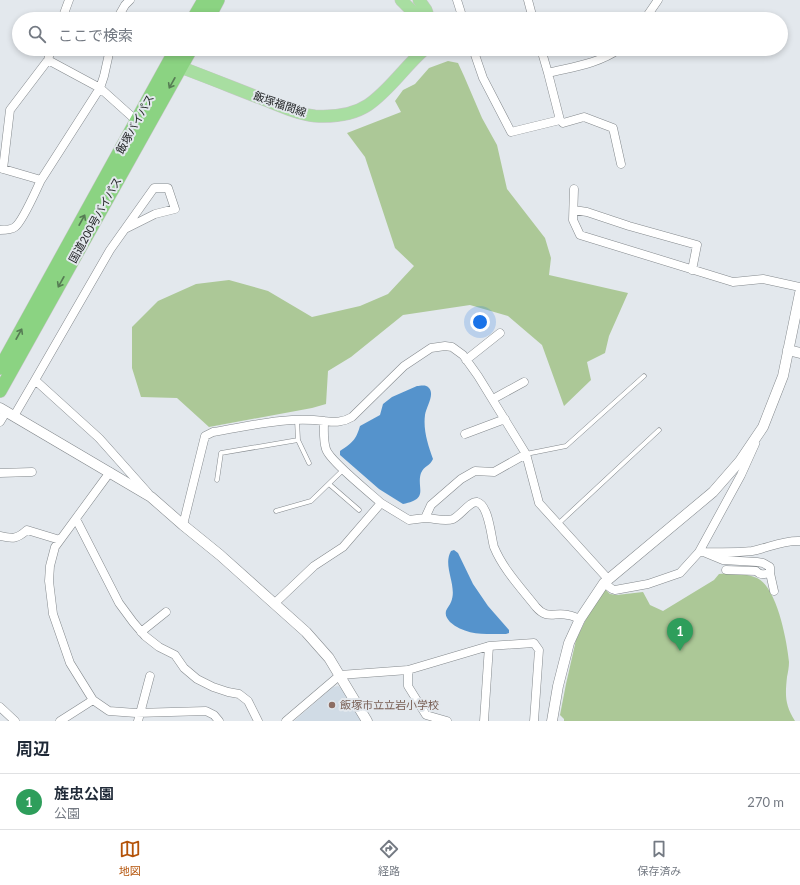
<!DOCTYPE html>
<html lang="ja">
<head>
<meta charset="utf-8">
<style>
	:root { --surface:#fff; --page:#f2f2f3; --text:#1f2937; --muted:#747a83; --line:#e0e1e3; --accent:#b45309 }
	body { margin:0; font-family:Lato,"Noto Sans JP",sans-serif; background:var(--page); color:var(--text) }
	.you { position:absolute; left:480px; top:322px; width:14px; height:14px; margin:-10px; border:3px solid #fff; border-radius:50%; background:#1a73e8; box-shadow:0 0 0 6px #1a73e833 }
	.badge { display:grid; place-items:center; width:26px; height:26px; border-radius:50%; background:var(--accent); color:#fff; font-size:13px; font-weight:700 }
	.pin { position:absolute; translate:-50% -33px; filter:drop-shadow(0 1px 2px #0008) }
	.pin::after { content:''; position:absolute; top:21px; width:14px; height:12px; background:inherit; clip-path:polygon(0 0,100% 0,50% 100%) }
	.list { margin:0; padding:0; list-style:none }
	h2 { display:flex; justify-content:space-between; align-items:center; height:52px; margin:0; padding:0 16px; font-size:17px }
	h2 small { font-size:13px; font-weight:400; color:var(--muted) }
	.list li { display:grid; grid-template-columns:26px 1fr auto; gap:12px; align-items:center; box-sizing:border-box; height:56px; padding:0 16px; border-top:1px solid var(--line) }
	.list b { display:block; font-size:15px; white-space:nowrap }
	.list p { margin:0; font-size:13px; white-space:nowrap; color:var(--muted) }
	.list em { font-size:13px; font-style:normal; color:var(--muted) }
	.icon { flex:none; width:22px; height:22px; fill:none; stroke:currentColor; stroke-width:2; stroke-linecap:round; stroke-linejoin:round }
	.map { position:relative; flex:none; width:800px; height:721px; overflow:hidden }
	.search { position:absolute; background:var(--surface); box-shadow:0 2px 6px #0003; left:12px; right:12px; top:12px; height:44px; display:flex; align-items:center; gap:10px; box-sizing:border-box; padding:0 14px; border-radius:22px; color:var(--muted); font-size:15px }
	.sheet { height:108px; background:var(--surface) }
	nav { display:flex; justify-content:space-around; align-items:center; box-sizing:border-box; height:56px; border-top:1px solid var(--line); background:var(--surface); font-size:11px; color:var(--muted) }
	nav a { display:grid; justify-items:center; gap:2px }
	nav .on { color:var(--accent) }
	.map>svg:first-child { display:block }
</style>
</head>
<body>
<div class="map">
<svg width="800" height="721" viewBox="0 0 800 721">
	<rect width="100%" height="100%" fill="#e3e8ed"/>
	<path fill="#d0dbe5" d="M 338,686 L 343,689 L 361,721 L 294,721 L 333,687 Z"/>
	<path fill="#acc897" d="M 448,61 L 458,63 L 464,76 L 482,118 L 497,145 L 507,189 L 545,238 L 551,258 L 549,275 L 628,293 L 609,336 L 605,353 L 587,362 L 591,380 L 564,406 L 542,345 L 508,316 L 470,305 L 403,315 L 351,357 L 328,371 L 326,404 L 312,408 L 209,427 L 177,398 L 141,397 L 132,368 L 132,327 L 158,301 L 196,284 L 229,280 L 268,291 L 312,317 L 360,306 L 388,294 L 414,266 L 395,248 L 365,157 L 347,133 L 401,112 L 395,101 L 403,90 L 415,84 L 429,68 Z
		M 730,573 C 739,574 748,574 757,578 C 777,587 787,641 789,662 C 789,667 788,672 787,677 C 785,696 785,705 795,721 L 564,721 L 564,719 L 560,715 L 566,684 L 576,640 L 592,607 L 605,589 L 610,594 L 617,595 L 643,592 L 650,605 L 663,611 L 714,580 L 719,574 Z"/>
	<path fill="#5593cc" d="M 417,386 C 420,386 426,384 429,388 C 435,395 426,407 425,415 C 423,430 428,445 433,459 C 430,466 424,466 421,473 C 416,488 430,499 403,504 L 379,489 L 340,455 L 340,451 C 352,443 356,440 360,426 L 380,415 L 383,404 L 392,397 Z
		M 454,550 L 458,553 L 473,584 L 488,606 L 509,630 L 509,633 L 506,634 C 486,634 466,636 450,622 C 447,618 445,616 446,611 C 447,608 450,605 451,602 C 458,586 442,566 451,551 Z"/>
	<g fill="none" stroke-linecap="round" stroke-linejoin="round">
		<g stroke="#84898d" stroke-width="5">
			<path id="service" d="M 298,440 L 309,463
				M 526,454 L 566,446 L 644,376
				M 217,480 L 221,453 L 298,440 L 297,420
				M 329,484 L 359,510
				M 276,511 L 311,501 L 343,470
				M 558,524 L 659,430"/>
		</g>
		<g stroke="#84898d" stroke-width="9">
			<path id="minor" d="M 457,0 L 463,19
				M 528,0 L 533,19
				M 62,19 L 69,0
				M 117,19 L 125,5 L 130,0
				M 645,19 L 658,0
				M 473,49 L 483,78 L 511,132 L 560,120 L 548,73 C 572,67 598,64 619,49
				M 541,49 L 548,73
				M 48,60 L 100,88 L 139,123
				M 560,120 L 563,123 L 584,117 L 613,128 L 621,164
				M 0,168 L 41,180 L 100,88 L 104,76 L 110,49
				M 3,169 L 10,110 L 48,60 L 51,49
				M 574,189 L 573,220 L 580,235 L 733,282 L 763,279 L 800,287
				M 574,210 L 587,212 L 629,226 L 697,245 L 692,270
				M 125,229 L 155,214 L 175,209 L 168,188 L 154,188 L 110,250 L 35,380 L 99,438 L 148,493
				M 0,230 C 5,230 11,230 15,227 C 23,221 36,190 41,180
				M 466,360 L 500,333
				M 493,399 L 524,382
				M 14,416 L 35,380
				M 324,421 C 335,422 342,423 352,417 L 404,366 L 431,348 L 445,346 L 452,347 L 463,355 L 478,376 L 526,454
				M 0,422 L 6,412
				M 465,434 L 505,419
				M 110,472 L 55,547 L 50,566 L 49,581 L 53,614 L 70,663 L 93,700 L 109,711 L 136,713 L 206,711 L 214,715 L 219,721
				M 0,473 L 32,472
				M 425,518 C 433,518 445,522 453,519 C 460,516 470,501 477,502 C 489,505 491,537 494,547 C 503,569 521,588 536,607 C 547,620 554,612 568,615 C 572,615 576,618 580,619
				M 76,519 L 119,603 L 133,622 L 145,636 L 159,647 L 175,655 L 184,668 L 197,679 L 213,687 L 228,692 L 239,694 L 248,701 L 258,721
				M 183,525 L 205,436 L 213,432 C 250,426 287,416 324,421 C 324,430 323,440 326,449 C 329,460 370,493 381,503
				M 0,536 C 13,539 17,539 27,530 L 60,540
				M 699,552 L 741,475 L 755,444
				M 706,553 L 723,560 L 757,562 L 763,563 L 770,567 L 770,573 C 764,574 761,576 756,571 L 726,570
				M 770,573 L 774,591
				M 604,583 L 612,589 L 615,590 L 648,584 L 680,573 L 699,552 C 717,552 734,553 752,551 C 768,548 783,540 800,541
				M 275,603 L 314,566 L 343,547 L 381,503 L 409,520 L 425,518 L 431,505 L 461,479 L 475,471 L 494,472 L 526,454 L 539,503 L 608,579
				M 141,632 L 166,612
				M 408,670 L 408,686 L 426,715 L 447,721
				M 0,707 L 15,721
				M 60,721 L 93,700
				M 138,721 L 150,676
				M 286,721 L 340,675 L 408,670 L 489,646 L 534,643 L 539,650 L 534,721
				M 484,721 L 489,646"/>
		</g>
		<g stroke="#84898d" stroke-width="11">
			<path id="tertiary" d="M 788,350 L 800,353
				M 0,408 L 151,497 L 183,525 L 220,555 L 306,632 L 329,658 L 367,721
				M 552,721 L 558,686 L 569,643 L 580,619 L 604,583 L 713,492 L 740,461 L 763,427 L 783,376 L 800,293"/>
		</g>
		<g stroke="#c6c6c7" stroke-width="13">
			<path id="primary" d="M 401,0 L 413,12 L 417,19
				M 419,0 L 426,10 L 429,19
				M 180,67 C 207,77 234,88 260,98 C 278,105 297,114 315,116 C 333,117 353,115 368,105 C 390,90 405,66 425,49"/>
		</g>
		<g stroke="#c6c6c7" stroke-width="14">
			<path id="trunk" d="M 193,19 L 204,0
				M 208,19 L 218,0
				M 0,368 L 176,49
				M 0,391 L 191,49"/>
		</g>
		<use href="#service" stroke="#fff" stroke-width="4"/>
		<use href="#minor" stroke="#fff" stroke-width="8"/>
		<use href="#tertiary" stroke="#fff" stroke-width="10"/>
		<use href="#primary" stroke="#a8dea1" stroke-width="12"/>
		<use href="#trunk" stroke="#8bd382" stroke-width="13"/>
	</g>
	<defs><path id="oneway-shaft" d="M-6 0H5M1.5-3L5.5 0L1.5 3" fill="none" stroke-width="1.6" stroke-linecap="round" stroke-linejoin="round"/></defs>
	<g stroke="#567c54">
		<use href="#oneway-shaft" transform="translate(172 83) rotate(119)"/>
		<use href="#oneway-shaft" transform="translate(82 220) rotate(-61)"/>
		<use href="#oneway-shaft" transform="translate(61 282) rotate(119)"/>
		<use href="#oneway-shaft" transform="translate(19 334) rotate(-61)"/>
	</g>
	<circle fill="#8d6e63" stroke="#e3e8ed" stroke-width="1.5" cx="332" cy="705" r="4"/>
	<g text-anchor="middle" stroke-width="4" stroke-linejoin="round" paint-order="stroke">
		<g font-size="11" fill="#222426" stroke="#e3e8ed">
			<text transform="translate(280 104) rotate(19)" y="4">飯塚福間線</text>
			<text transform="translate(135 124) rotate(-61)" y="4">飯塚バイパス</text>
			<text transform="translate(95 220) rotate(-61)" y="4">国道200号バイパス</text>
		</g>
		<g font-size="11" fill="#785e54" stroke="#e3e8ed" text-anchor="start">
			<text x="340" y="709">飯塚市立立岩小学校</text>
		</g>
	</g>
</svg>
<div class="you"></div>
<div class="pin badge" style="left:680px;top:651px;background:#2e9e5b">1</div>
<div class="search"><svg class="icon" aria-label="search" viewBox="0 0 24 24"><circle cx="10" cy="10" r="6"/><path d="M15 15l6 6"/></svg>ここで検索</div>
</div>
<section class="sheet">
<h2>周辺<small></small></h2>
<ul class="list">
<li><span class="badge" style="background:#2e9e5b">1</span><div><b>旌忠公園</b><p>公園</p></div><em>270 m</em></li>
</ul>
</section>
<nav>
<a class="on"><svg class="icon" aria-label="map" viewBox="0 0 24 24"><path d="M3 6l6-2 6 2 6-2v14l-6 2-6-2-6 2zM9 4v14M15 6v14"/></svg>地図</a>
<a><svg class="icon" aria-label="directions" viewBox="0 0 24 24"><path d="M12 3l9 9-9 9-9-9zM9 14v-3h6M13 9l2 2-2 2"/></svg>経路</a>
<a><svg class="icon" aria-label="saved" viewBox="0 0 24 24"><path d="M7 4h10v16l-5-4-5 4z"/></svg>保存済み</a>
</nav>
</body>
</html>
